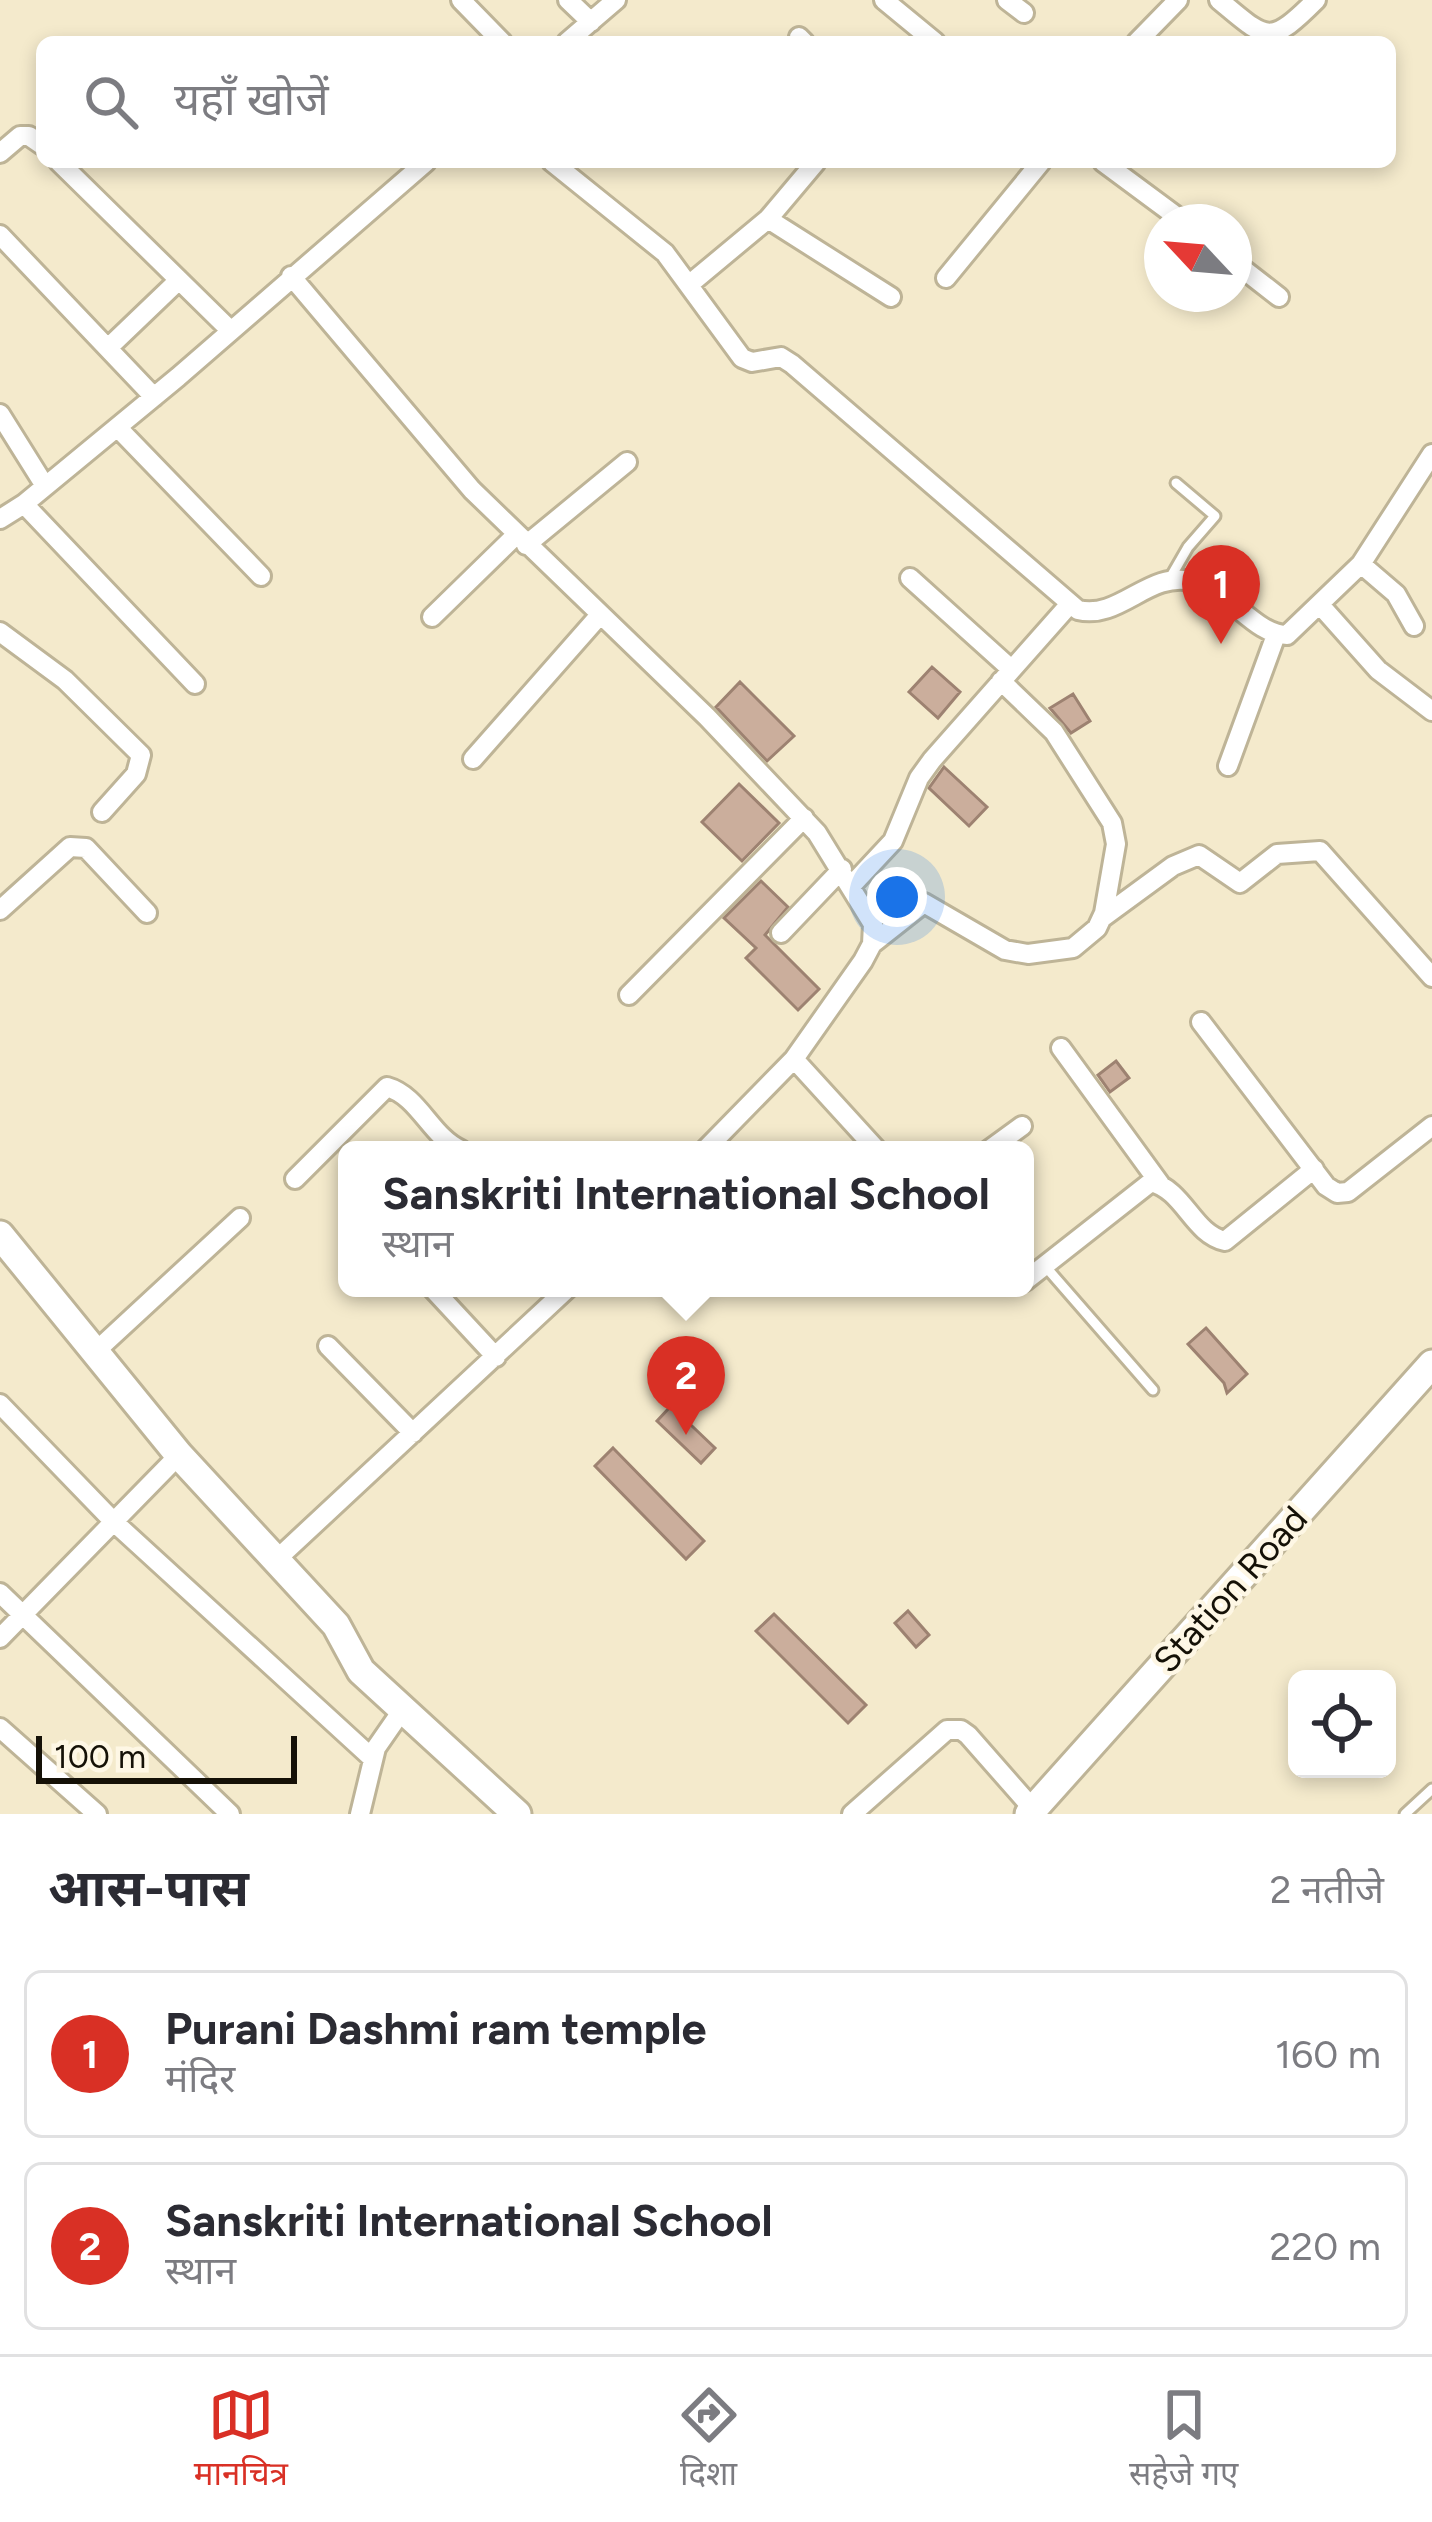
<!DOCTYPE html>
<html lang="hi">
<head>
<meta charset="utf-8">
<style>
	:root { --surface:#fff; --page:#f2f2f3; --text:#2b2b33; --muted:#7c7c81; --line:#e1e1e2; --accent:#d93025 }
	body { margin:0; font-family:Figtree,"Noto Sans Devanagari",sans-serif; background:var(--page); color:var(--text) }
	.controls { position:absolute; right:36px; bottom:36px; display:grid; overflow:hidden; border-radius:18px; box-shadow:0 6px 18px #0003 }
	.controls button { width:108px; height:108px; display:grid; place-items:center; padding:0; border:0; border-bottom:3px solid var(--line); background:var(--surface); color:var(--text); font:60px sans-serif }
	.compass { position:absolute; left:1144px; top:204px; width:108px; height:108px; border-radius:50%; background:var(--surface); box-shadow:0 6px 18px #0003; rotate:296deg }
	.scale { position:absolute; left:36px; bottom:30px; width:261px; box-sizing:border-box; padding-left:12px; border:6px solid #151107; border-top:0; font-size:33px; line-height:42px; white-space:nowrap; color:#151107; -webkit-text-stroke:9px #fef7e5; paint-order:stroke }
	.you { position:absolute; left:897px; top:897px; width:42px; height:42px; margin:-30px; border:9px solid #fff; border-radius:50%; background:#1a73e8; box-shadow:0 0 0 18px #1a73e833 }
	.badge { display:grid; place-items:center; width:78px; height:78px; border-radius:50%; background:var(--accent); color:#fff; font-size:39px; font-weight:700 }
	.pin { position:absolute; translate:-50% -99px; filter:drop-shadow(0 3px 6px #0008) }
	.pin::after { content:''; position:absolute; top:63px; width:42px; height:36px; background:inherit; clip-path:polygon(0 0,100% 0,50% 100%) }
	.popup { position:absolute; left:338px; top:1141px; width:696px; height:156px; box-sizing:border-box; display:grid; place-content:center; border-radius:18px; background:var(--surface); filter:drop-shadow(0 3px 9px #0005); font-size:39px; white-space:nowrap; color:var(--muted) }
	.popup b { font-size:45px; color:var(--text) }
	.popup::after { content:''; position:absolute; left:50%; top:100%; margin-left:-24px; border:24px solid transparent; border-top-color:var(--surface) }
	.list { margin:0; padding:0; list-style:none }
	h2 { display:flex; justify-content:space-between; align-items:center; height:156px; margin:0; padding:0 48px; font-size:51px }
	h2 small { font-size:39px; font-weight:400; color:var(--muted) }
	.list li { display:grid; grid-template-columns:78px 1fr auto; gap:36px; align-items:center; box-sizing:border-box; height:168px; margin:0 24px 24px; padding:0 24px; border:3px solid var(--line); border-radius:18px }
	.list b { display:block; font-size:45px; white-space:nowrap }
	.list p { margin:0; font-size:39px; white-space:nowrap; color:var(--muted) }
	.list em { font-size:39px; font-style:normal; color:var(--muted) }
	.icon { flex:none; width:66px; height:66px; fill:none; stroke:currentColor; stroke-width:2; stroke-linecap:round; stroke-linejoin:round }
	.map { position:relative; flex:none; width:1432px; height:1814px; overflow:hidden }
	.search { position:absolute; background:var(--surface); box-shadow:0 6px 18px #0003; left:36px; right:36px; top:36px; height:132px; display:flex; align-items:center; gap:30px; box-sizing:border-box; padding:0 42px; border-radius:18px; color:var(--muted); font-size:45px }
	.sheet { height:540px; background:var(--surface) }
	nav { display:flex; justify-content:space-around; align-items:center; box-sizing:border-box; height:168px; border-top:3px solid var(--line); background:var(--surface); font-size:33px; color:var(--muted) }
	nav a { display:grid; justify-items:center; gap:6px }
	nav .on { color:var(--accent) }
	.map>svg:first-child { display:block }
</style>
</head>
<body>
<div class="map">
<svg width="1432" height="1814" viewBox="0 0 1432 1814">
	<rect width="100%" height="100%" fill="#f4eacc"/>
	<path fill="#cbae9c" stroke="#9d8271" stroke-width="3" d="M 932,667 L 960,692 L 938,718 L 909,692 Z
		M 740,682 L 794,736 L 767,761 L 716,707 Z
		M 1073,694 L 1090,721 L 1071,733 L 1050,708 Z
		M 944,767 L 987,807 L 969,826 L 929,788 Z
		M 739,784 L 779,823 L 742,861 L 702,822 Z
		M 761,881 L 788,907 L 765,935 L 819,989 L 798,1010 L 746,958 L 756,948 L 724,918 Z
		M 1116,1061 L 1129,1078 L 1110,1092 L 1098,1075 Z
		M 1206,1328 L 1247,1374 L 1227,1393 L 1224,1383 L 1188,1344 Z
		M 671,1406 L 715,1448 L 701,1463 L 657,1421 Z
		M 613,1448 L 704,1541 L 686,1559 L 595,1466 Z
		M 908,1611 L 929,1635 L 916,1647 L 895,1623 Z
		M 774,1614 L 866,1705 L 848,1723 L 756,1631 Z"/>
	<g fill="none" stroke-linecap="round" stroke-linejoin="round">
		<g stroke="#beb497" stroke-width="15">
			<path id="lane" d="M 1169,580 L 1188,547 L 1215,516 L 1176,483
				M 1045,1266 L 1153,1390
				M 1405,1814 L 1432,1789"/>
		</g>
		<g stroke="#beb497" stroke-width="24">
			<path id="street" d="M 461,0 L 502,42
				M 568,0 L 591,22
				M 884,0 L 935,42
				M 1007,0 L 1024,13
				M 1219,0 C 1267,40 1269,47 1316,0
				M 799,37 L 804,42
				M 567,42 L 616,0
				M 1137,42 L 1178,0
				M 0,153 L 20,136 L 29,136 L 42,145
				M 59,162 L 230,330
				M 552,162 L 665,253 L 742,358 L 752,362 L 781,357 L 792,364 L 1078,610 C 1120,620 1148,571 1192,581 C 1229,589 1254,635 1287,635 L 1361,564 L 1432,454
				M 1103,162 L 1184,222
				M 768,219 L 891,297
				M 0,235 L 154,397
				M 1234,262 L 1279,297
				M 291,276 L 472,490 L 707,717 L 817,833 L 873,924 L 872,944 L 863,961 L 794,1059 L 705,1150
				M 946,278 L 1041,162
				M 691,283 L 768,219 L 816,162
				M 108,348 L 179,280
				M 0,414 L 45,486
				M 118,428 L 261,576
				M 24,504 L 195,684
				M 0,519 L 24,504 L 178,377 L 426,162
				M 526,545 L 627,462
				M 1361,564 L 1396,594 L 1414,626
				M 910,578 L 1011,669
				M 1321,606 L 1378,670 L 1432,711
				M 432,617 L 515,536
				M 0,632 L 65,680 L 141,755 L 136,774 L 102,812
				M 473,759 L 599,616
				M 1228,766 L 1276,635
				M 851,886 L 893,841 L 919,778 L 932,760 L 1069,605
				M 0,910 L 70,847 L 86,848 L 147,913
				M 1102,918 L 1173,866 L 1199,855 L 1240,883 L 1277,854 L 1320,851 L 1432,977
				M 781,933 L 842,869
				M 872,944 L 924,903 L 1005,950 L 1028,954 L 1073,948 L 1097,928 L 1104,913 L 1116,844 L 1112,823 L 1054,732 L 1001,681
				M 629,995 L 804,818
				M 1201,1022 L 1326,1186 L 1337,1193 L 1348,1192 L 1432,1126
				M 1061,1048 L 1160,1184
				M 794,1059 L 877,1150
				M 989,1150 L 1022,1126
				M 295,1179 L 387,1087 C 419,1096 431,1137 461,1150
				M 1025,1281 L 1151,1182 C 1184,1190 1193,1234 1225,1241 L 1314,1169
				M 432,1288 L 496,1357
				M 328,1346 L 413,1433
				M 95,1352 L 240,1218
				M 0,1404 L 114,1522 L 372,1758
				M 276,1560 L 568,1288
				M 0,1593 L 230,1814
				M 0,1638 L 179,1455
				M 0,1728 L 97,1814
				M 360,1814 L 376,1748 L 403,1709
				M 852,1814 L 947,1730 L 961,1730 L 968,1735 L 1033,1809"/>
		</g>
		<g stroke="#beb497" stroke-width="33">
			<path id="secondary" d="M 0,1235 L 179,1455 L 336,1625 L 361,1671 L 517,1814
				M 1029,1814 L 1432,1364"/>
		</g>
		<use href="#lane" stroke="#fff" stroke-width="9"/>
		<use href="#street" stroke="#fff" stroke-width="18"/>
		<use href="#secondary" stroke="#fff" stroke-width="27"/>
	</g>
	<g text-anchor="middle" stroke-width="9" stroke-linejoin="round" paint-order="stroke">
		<g font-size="36" fill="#151107" stroke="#fef7e5">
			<text transform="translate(1230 1589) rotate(-48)" y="13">Station Road</text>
		</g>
	</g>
</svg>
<div class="controls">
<button><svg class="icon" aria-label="locate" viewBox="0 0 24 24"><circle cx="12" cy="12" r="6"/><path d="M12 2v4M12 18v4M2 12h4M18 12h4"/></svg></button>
</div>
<svg class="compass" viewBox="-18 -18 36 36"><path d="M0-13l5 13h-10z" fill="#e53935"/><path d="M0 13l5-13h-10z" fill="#7c7c81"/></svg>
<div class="scale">100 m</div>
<div class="you"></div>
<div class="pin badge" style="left:1221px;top:644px">1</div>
<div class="pin badge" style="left:686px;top:1435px">2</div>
<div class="popup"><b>Sanskriti International School</b>स्थान</div>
<div class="search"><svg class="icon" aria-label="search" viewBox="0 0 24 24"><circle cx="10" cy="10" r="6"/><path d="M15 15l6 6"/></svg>यहाँ खोजें</div>
</div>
<section class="sheet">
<h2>आस-पास<small>2 नतीजे</small></h2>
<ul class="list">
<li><span class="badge">1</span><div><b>Purani Dashmi ram temple</b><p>मंदिर</p></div><em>160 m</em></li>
<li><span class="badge">2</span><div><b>Sanskriti International School</b><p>स्थान</p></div><em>220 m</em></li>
</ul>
</section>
<nav>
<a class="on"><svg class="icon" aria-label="map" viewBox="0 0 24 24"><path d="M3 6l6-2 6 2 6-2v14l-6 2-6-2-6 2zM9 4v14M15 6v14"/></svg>मानचित्र</a>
<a><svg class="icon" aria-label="directions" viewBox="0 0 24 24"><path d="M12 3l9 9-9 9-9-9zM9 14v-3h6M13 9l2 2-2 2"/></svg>दिशा</a>
<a><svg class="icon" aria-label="saved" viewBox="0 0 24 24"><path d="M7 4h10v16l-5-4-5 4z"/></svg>सहेजे गए</a>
</nav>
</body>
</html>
